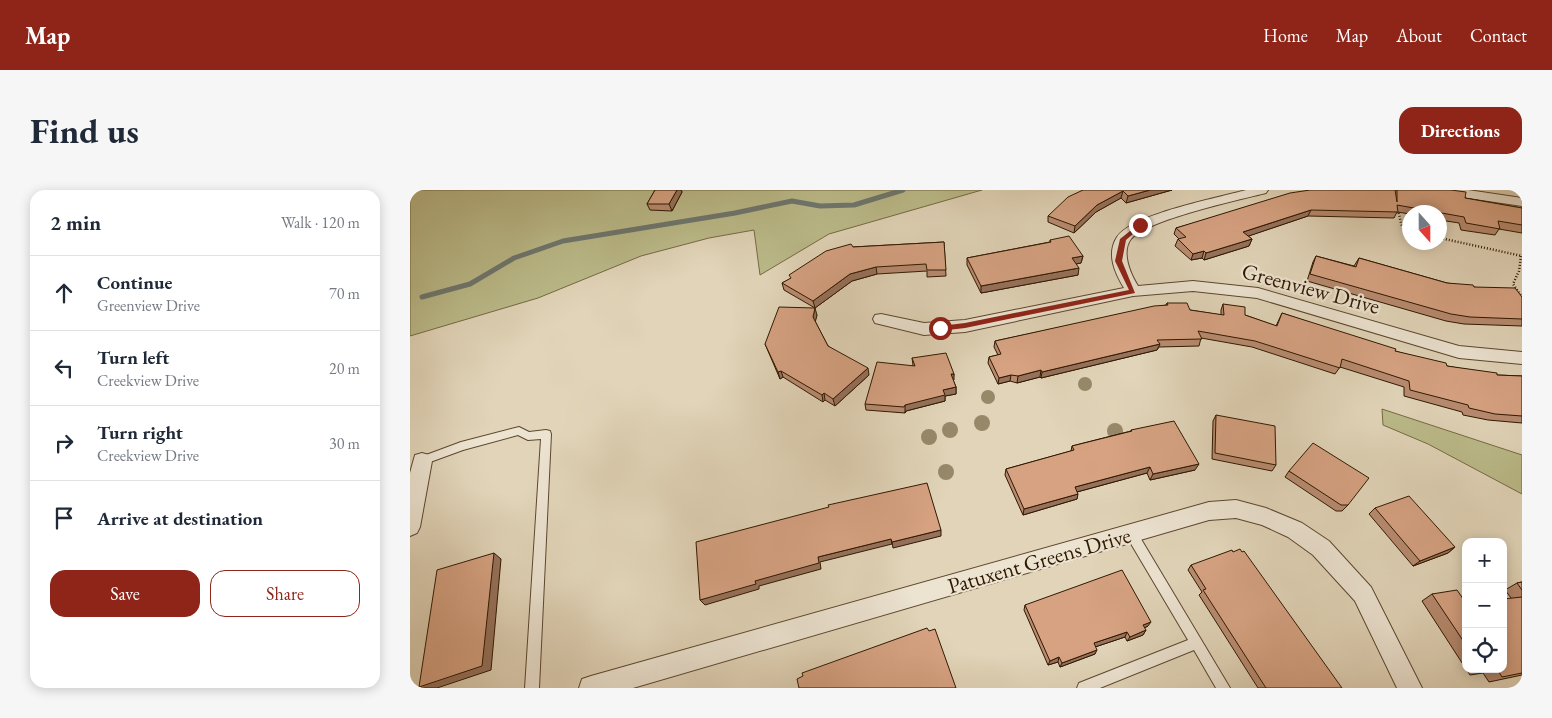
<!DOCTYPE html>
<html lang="en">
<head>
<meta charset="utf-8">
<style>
	:root { --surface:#fff; --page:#f6f6f7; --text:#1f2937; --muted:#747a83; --line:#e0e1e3; --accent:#8f2418 }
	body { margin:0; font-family:"EB Garamond",serif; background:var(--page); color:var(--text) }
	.controls { position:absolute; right:15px; bottom:15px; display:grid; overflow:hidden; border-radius:10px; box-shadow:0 2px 12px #0003 }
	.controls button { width:45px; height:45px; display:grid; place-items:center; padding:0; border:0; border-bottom:1px solid var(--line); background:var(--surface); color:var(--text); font:25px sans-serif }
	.compass { position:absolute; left:992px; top:15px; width:45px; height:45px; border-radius:50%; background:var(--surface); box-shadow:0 2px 12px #0003; rotate:159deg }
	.stop { position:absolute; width:15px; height:15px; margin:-11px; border:4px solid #8f2418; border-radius:50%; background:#fff }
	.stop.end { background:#8f2418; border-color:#fff; box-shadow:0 1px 5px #0008 }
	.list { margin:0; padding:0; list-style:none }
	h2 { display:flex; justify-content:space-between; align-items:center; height:65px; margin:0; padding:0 20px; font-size:21px }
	h2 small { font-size:16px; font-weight:400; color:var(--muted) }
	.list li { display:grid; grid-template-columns:32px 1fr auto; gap:15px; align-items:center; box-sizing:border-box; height:75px; padding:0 20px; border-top:1px solid var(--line) }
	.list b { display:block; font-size:19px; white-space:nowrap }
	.list p { margin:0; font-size:16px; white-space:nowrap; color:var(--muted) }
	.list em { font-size:16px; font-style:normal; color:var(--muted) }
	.actions { display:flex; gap:10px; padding:15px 20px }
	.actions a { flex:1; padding:11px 0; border:1px solid var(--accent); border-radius:15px; text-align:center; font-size:18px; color:var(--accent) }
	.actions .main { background:var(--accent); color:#fff }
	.icon { flex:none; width:28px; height:28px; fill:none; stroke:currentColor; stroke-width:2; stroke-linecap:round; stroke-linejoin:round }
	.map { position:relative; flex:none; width:1112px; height:498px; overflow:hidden; border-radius:15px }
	header { display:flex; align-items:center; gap:30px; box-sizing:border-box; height:70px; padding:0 25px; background:var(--accent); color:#fff }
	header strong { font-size:24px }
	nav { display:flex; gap:28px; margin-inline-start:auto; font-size:18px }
	.intro { display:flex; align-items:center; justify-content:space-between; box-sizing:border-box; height:120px; padding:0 30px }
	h1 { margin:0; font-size:35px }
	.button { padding:12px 22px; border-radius:15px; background:var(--accent); color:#fff; font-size:18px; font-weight:700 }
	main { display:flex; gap:30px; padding:0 30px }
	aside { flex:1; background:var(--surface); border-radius:15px; box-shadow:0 2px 12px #0003 }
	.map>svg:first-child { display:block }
</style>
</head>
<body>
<header>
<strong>Map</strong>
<nav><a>Home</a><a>Map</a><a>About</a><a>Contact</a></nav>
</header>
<div class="intro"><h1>Find us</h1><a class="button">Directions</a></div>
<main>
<aside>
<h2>2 min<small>Walk · 120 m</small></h2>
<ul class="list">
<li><svg class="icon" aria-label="ahead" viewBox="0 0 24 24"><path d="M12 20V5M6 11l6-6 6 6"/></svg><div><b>Continue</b><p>Greenview Drive</p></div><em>70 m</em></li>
<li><svg class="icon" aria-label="left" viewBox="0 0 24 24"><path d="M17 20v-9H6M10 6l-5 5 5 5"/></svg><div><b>Turn left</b><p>Creekview Drive</p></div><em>20 m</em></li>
<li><svg class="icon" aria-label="right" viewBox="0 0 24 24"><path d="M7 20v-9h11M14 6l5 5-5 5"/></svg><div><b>Turn right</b><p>Creekview Drive</p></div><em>30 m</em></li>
<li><svg class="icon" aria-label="arrive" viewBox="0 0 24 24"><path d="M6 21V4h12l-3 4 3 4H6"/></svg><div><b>Arrive at destination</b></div></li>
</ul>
<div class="actions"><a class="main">Save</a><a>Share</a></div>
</aside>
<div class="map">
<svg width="1112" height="498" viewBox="0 0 1112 498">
	<rect width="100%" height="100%" fill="#e1d4b8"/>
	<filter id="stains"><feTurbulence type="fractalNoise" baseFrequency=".004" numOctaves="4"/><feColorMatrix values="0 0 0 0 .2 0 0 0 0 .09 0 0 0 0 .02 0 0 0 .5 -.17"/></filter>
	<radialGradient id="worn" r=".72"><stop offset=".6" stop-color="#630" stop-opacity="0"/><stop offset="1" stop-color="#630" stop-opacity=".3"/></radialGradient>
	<path fill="#bbba89" stroke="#756944" d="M 0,0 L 572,0 L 419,44 L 350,85 L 344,40 L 299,48 L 231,66 L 128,108 L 0,146 Z
		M 972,219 L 1112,265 L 1112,304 L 1018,254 L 973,235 Z"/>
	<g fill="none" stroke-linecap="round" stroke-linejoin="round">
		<path stroke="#6e776f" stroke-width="5" d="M 12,107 L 60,94 L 104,68 L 153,51 L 325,23 L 382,11 L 410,16 L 444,15 L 493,0"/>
		<g stroke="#5c472e" stroke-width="2">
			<path id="service" d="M 109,237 L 119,242 L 136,240 L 140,241 L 141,244 L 129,498 L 115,498 L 131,249 L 118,250 L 108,245 L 53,260 L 12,275 L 8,274 L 7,271 L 8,268 L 51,252 Z
				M 721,338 L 725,339 L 820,498 L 806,498 L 784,460 L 690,498 L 667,498 L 669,493 L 778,450 L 717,347 L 715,343 L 717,339 Z"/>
		</g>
		<g stroke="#5c472e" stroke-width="2">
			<path id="minor" d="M 836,0 L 858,0 L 856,3 C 828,10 737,30 721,49 C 711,62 720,83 728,96 L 783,91 L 848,98 L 1049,156 L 1112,162 L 1112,174 L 1049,168 L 847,108 L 783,101 L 723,106 L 555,142 L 514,145 L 465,133 L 463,129 L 465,125 L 471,124 L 514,133 L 555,130 L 714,98 C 705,83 696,64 707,47 C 722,24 808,8 836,0 Z
				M 1024,0 L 1058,0 L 1112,8 L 1112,16 L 1031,4 Z
				M 12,263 L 19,265 L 22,271 L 10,337 L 7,343 L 0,346 L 0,283 L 5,265 Z
				M 826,310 L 856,318 L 892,333 L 919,351 L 961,397 L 1012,498 L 987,498 L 945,411 L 903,365 L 878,347 L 852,335 L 826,328 L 799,330 L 223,498 L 169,498 L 172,489 L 181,486 L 799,312 Z"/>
		</g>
		<path stroke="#2f1800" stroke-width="2.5" stroke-dasharray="1 2" stroke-linecap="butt" d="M 988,20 L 992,37 L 999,41
			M 1030,48 L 1112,66
			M 1111,66 L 1109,81 L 1103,94 L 1112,107"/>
		<use href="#service" fill="#ece3d1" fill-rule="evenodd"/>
		<use href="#minor" fill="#ece3d1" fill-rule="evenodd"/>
	</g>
	<g fill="#968869">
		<circle cx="675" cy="194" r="7"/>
		<circle cx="578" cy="207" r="7"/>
		<circle cx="572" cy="233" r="8"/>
		<circle cx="540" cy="240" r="8"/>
		<circle cx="705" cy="241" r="8"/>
		<circle cx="519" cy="247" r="8"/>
		<circle cx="536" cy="282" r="8"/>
	</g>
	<path fill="#b88b70" stroke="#2f1800" d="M 245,0 L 271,0 L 272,2 L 262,21 L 240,20 L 237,14 Z
		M 673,0 L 762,0 L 716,13 L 711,8 L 686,22 L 664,43 L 638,32 L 638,26 Z
		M 900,0 L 1041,0 L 1055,8 L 1112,18 L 1112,43 L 1089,39 L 1085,45 L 1051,40 L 1049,33 L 1030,30 L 1030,22 L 1000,22 L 1000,24 L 987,22 L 984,28 L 898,26 L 838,46 L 842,49 L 839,56 L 794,70 L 792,68 L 781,70 L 765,56 L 768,49 L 769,49 L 764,44 L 766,38 Z
		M 640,50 L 673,66 L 671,73 L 666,74 L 668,85 L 571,103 L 557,75 L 557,68 L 640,52 Z
		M 534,52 L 536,86 L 517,87 L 517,81 L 467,84 L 442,91 L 405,118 L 374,100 L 372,93 L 443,57 Z
		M 906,66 L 944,76 L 949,68 L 1037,93 L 1064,97 L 1112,107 L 1112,136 L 1054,134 L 1036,131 L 897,91 L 903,72 Z
		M 757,113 L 780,120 L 811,125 L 811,120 L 813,114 L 835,125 L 866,136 L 872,123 L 985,161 L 1037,176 L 1087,185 L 1112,186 L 1112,233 L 1078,230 L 1053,225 L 1052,222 L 994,206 L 994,197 L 930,177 L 925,184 L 842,157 L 791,148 L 789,156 L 749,157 L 747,160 L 631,188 L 630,187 L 607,193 L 600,191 L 588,194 L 578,173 L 579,167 L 588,165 L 584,157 L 585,151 L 756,115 Z
		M 407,125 L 405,131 L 418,156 L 459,185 L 425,216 L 415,210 L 413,212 L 373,187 L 370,189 L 355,154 Z
		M 502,168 L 544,184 L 543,190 L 546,197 L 546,204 L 535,206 L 535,211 L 496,221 L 495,223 L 456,220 L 455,214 L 503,175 Z
		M 806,225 L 866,275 L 862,281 L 802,269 L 803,231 Z
		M 721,240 L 785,280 L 740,290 L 737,283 L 667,302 L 667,309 L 613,325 L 595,285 L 596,279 L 661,261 L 662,256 L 721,241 Z
		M 879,281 L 938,315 L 932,321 L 926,321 L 875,287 Z
		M 965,318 L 1045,357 L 1038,363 L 1003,376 L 959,324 Z
		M 781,375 L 932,498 L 848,498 L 789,405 L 792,402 L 778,380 Z
		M 1112,392 L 1112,485 L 1079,492 L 1073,483 L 1060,485 L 1056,479 L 1093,479 L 1101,408 L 1095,400 L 1107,393 Z
		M 1022,404 L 1056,413 L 1056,479 L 1012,411 Z
		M 615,415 L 738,436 L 734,438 L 736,440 L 733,445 L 717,451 L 715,447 L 685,457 L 685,464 L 650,477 L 648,472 L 638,475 L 614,420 Z"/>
	<path fill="#96715b" stroke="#2f1800" d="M 267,0 L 271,0 L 272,2 L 262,21 L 259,14 Z
		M 740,0 L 762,0 L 716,13 L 718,6 Z
		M 713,1 L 711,8 L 686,22 L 664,43 L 665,36 L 687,15 Z
		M 901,20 L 898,26 L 830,49 L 833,42 Z
		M 842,49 L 839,56 L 794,70 L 796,63 Z
		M 794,61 L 792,68 L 781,70 L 783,64 Z
		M 673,66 L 671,73 L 661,75 L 662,68 Z
		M 466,77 L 467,84 L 442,91 L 405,118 L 403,111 L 440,84 Z
		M 669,78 L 668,85 L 571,103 L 571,96 Z
		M 405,118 L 407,125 L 405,133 L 403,127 Z
		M 750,154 L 747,160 L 631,188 L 632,182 Z
		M 458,178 L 459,185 L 425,216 L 423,209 Z
		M 631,180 L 630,187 L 607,193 L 608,186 Z
		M 371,181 L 373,187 L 370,189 L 368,182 Z
		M 541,184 L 544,184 L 544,190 L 541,191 Z
		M 601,185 L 600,191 L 588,194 L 589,188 Z
		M 546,197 L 546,204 L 535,206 L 535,211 L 496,221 L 495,223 L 495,215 L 533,200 Z
		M 414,203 L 415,210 L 413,212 L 412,205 Z
		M 789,274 L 785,280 L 740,290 L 743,284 Z
		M 740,277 L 737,283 L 663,303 L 665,297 Z
		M 668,304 L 667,309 L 613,325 L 614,319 Z
		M 531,340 L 531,346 L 483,358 L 482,352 Z
		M 481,349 L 482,354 L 410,372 L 411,379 L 349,396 L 349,399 L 295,415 L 290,410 L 345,391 L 408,367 Z
		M 1045,357 L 1038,363 L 1003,376 L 1010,371 Z
		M 84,363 L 91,369 L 81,480 L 27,498 L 12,498 L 9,497 Z
		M 741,432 L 738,436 L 730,440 L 733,435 Z
		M 736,440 L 733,445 L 717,451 L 720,447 Z
		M 717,442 L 715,447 L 682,458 L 684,453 Z
		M 687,460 L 685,464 L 650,477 L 652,473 Z
		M 649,467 L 648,472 L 638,475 L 640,471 Z"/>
	<path fill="#d6a282" stroke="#2f1800" d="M 245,0 L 267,0 L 259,14 L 237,14 Z
		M 673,0 L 740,0 L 718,6 L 713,1 L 687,15 L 665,36 L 638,26 L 658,7 Z
		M 900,0 L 985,0 L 987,12 L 987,0 L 1041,0 L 1056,2 L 1055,8 L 1112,18 L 1112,35 L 1088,31 L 1090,39 L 1056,33 L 1054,27 L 987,15 L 988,22 L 901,20 L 833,42 L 842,49 L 796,63 L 794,61 L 783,64 L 768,49 L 776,47 L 766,38 L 880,3 Z
		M 659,46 L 673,66 L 662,68 L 669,78 L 571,96 L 557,68 L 641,52 L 640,50 Z
		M 534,52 L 536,80 L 517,80 L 516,74 L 466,77 L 440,84 L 403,111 L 372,93 L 381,88 L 379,85 L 416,61 L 441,54 L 443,57 Z
		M 906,66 L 946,77 L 949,68 L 1037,93 L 1063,95 L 1064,97 L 1105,98 L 1112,107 L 1112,129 L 1060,127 L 1041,124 L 900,84 Z
		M 757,113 L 777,113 L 780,120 L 814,125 L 813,114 L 835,117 L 835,125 L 867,136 L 872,123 L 986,159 L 985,161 L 1036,173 L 1037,176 L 1087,183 L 1087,185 L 1112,186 L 1112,226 L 1085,224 L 1059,218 L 1058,215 L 1000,200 L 999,191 L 932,169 L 930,178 L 845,151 L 788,141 L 792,149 L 747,150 L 750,154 L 632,182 L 631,180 L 608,186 L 601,185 L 589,188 L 579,167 L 591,164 L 585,151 L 744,116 L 758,115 Z
		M 369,117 L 405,118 L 403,127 L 418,156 L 458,178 L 423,209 L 414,203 L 412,205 L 371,181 L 368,182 L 355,154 Z
		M 536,163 L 544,184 L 541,184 L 546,197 L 533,200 L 535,205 L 495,215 L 494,217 L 455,214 L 467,172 L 505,176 L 502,168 Z
		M 806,225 L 865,236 L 866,275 L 805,263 Z
		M 764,231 L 789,274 L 743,284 L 740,277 L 665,297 L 668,304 L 614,319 L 596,279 L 664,260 L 662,256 L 722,241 L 721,240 Z
		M 903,253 L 959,288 L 938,315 L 931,315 L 879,281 Z
		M 517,293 L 531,340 L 482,352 L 481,349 L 408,367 L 409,373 L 345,391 L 346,394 L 290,410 L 286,352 L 419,317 L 418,315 Z
		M 999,306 L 1045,357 L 1010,371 L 965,318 Z
		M 830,359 L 832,362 L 834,361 L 932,498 L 856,498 L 793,400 L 796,399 L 781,375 L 822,360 L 823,362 Z
		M 84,363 L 72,476 L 9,497 L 27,380 Z
		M 712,380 L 741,432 L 733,435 L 736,440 L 720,447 L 717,442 L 684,453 L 687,460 L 652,473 L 649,467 L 640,471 L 615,415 Z
		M 1112,392 L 1112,400 L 1107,393 Z
		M 1047,400 L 1056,413 L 1056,455 L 1022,404 Z
		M 1112,407 L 1112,483 L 1092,487 L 1087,479 L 1093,479 L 1093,409 Z
		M 517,438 L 519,441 L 525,439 L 546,498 L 389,498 L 387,489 L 393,486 L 392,483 Z"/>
	<path fill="#8f2418" d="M 730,33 L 732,36 L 716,50 L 712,71 L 725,103 L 555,138 L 530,141 L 527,138 L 530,136 L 555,133 L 719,100 L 705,71 L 710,49 Z"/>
	<g text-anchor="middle" stroke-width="4.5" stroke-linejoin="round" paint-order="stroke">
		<g font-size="22" fill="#2f1800" stroke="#ece3d1">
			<text transform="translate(901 98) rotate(15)" y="8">Greenview Drive</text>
			<text transform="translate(629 370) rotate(-16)" y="8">Patuxent Greens Drive</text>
		</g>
	</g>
	<rect width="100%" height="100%" filter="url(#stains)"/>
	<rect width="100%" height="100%" fill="url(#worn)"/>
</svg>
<div class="controls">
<button>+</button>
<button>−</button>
<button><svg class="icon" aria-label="locate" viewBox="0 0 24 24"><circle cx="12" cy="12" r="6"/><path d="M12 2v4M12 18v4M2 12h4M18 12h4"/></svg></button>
</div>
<svg class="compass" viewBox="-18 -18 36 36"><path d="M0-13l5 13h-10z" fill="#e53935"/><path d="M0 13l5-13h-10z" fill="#747a83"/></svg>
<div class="stop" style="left:530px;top:138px"></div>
<div class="stop end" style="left:730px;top:35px"></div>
</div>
</main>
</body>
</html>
